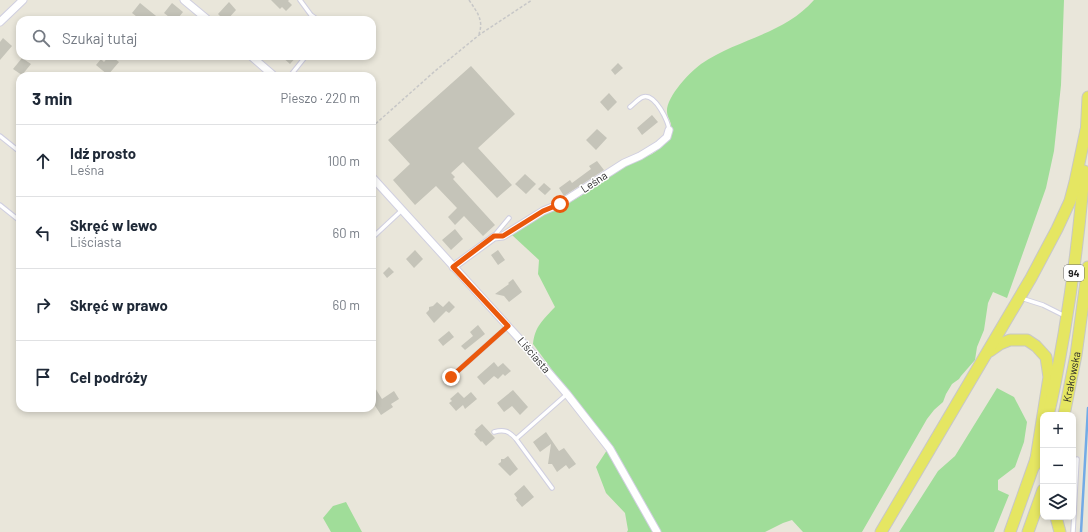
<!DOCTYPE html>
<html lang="pl">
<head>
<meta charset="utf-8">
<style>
	:root { --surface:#fff; --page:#f6f6f7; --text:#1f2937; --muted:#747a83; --line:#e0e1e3 }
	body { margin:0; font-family:Barlow,sans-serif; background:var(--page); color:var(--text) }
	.controls { position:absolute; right:12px; bottom:12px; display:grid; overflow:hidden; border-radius:8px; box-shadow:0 2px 6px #0003 }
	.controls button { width:36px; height:36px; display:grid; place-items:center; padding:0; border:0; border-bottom:1px solid var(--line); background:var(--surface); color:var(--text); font:20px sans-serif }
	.stop { position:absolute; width:12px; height:12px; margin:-9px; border:3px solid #ea580c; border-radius:50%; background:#fff }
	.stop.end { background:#ea580c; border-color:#fff; box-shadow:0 1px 4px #0008 }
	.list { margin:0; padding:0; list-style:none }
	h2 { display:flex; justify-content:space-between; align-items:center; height:52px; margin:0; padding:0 16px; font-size:17px }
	h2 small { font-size:13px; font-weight:400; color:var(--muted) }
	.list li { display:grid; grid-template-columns:26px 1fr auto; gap:12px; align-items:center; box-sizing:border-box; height:72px; padding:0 16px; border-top:1px solid var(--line) }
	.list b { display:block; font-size:15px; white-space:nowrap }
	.list p { margin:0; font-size:13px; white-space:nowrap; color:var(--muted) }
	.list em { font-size:13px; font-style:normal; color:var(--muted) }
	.icon { flex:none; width:22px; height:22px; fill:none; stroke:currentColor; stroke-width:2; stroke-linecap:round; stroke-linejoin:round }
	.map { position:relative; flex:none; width:1088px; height:532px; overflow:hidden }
	.search { position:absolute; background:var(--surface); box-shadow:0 2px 6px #0003; left:16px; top:16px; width:360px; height:44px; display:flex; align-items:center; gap:10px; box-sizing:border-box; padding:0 14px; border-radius:12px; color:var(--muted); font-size:15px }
	.panel { position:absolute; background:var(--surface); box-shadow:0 2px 6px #0003; left:16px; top:72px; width:360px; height:340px; border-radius:12px }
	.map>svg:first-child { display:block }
</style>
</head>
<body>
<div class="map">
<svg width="1088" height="532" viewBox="0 0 1088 532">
	<rect width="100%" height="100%" fill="#e9e6da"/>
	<path fill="#a0dd99" d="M 814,0 L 1064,0 L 1061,85 L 1054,151 L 1046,188 L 1007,298 L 993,292 L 988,303 L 984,330 L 977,347 L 975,360 L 961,376 L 959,379 L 952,384 L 946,394 L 943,402 L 934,410 L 927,419 L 862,532 L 803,532 L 792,520 L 783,523 L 765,532 L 627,532 L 628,530 L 625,513 L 606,493 L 596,467 L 609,447 L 533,344 C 535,326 543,320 555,307 L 538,274 L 539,260 L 512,235 C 519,230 526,224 534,219 C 544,213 556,210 567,204 C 578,197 590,191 601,183 C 609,177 617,170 625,165 C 637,158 650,158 660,148 C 666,142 672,132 671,124 C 670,120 667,116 667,112 C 666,97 690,72 701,64 C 737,39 783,35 814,0 Z
		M 997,388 L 1014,397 L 1027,422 L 1024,442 L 1015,467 L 998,480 L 998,490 L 1009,495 L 994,532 L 899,532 L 938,471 L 955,456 Z
		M 346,502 L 362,532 L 331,532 L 323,518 L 333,506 Z"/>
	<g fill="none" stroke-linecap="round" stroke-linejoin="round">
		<path stroke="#73abe6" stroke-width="2.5" d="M 1081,532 L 1088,408"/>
	</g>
	<path fill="#c5c4b9" d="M 271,0 L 289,0 L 288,1 L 292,5 L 286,11 L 282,7 L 280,9 Z
		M 229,2 L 236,10 L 227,20 L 224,20 L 218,14 Z
		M 140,3 L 161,20 L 141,20 L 132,13 Z
		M 172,3 L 183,12 L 179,17 L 176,16 L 173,20 L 164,13 Z
		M 3,38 L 12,46 L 0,60 L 0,42 Z
		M 109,56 L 111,56 L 119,62 L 108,75 L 96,65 L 101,59 L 104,62 Z
		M 281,56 L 297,56 L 290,64 Z
		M 22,58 L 31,64 L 22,75 L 13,69 Z
		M 618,63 L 623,68 L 615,75 L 611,70 Z
		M 471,66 L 515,114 L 478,148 L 512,185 L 497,198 L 463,162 L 451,173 L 455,177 L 453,179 L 495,225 L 483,236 L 464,216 L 455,225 L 448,217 L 457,208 L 436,186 L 415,205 L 393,180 L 410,164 L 388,140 Z
		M 609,93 L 617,102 L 608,111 L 600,102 Z
		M 652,115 L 658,122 L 642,135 L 637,128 Z
		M 597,129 L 607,138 L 596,150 L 586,140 Z
		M 597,161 L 604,170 L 564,196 L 559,188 L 570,180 L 572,183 L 591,169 L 589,166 Z
		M 525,174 L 536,184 L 526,194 L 515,184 Z
		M 544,183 L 551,189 L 545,195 L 538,189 Z
		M 455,229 L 463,239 L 451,250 L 442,240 Z
		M 415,250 L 423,259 L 414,268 L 406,259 Z
		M 498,250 L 505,260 L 498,265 L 491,255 Z
		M 389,267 L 394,272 L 387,278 L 383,273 Z
		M 513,279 L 522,292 L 509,302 L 504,296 L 495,294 L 509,284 L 508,283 Z
		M 449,301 L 455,307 L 449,313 L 446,311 L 434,323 L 426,313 L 429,310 L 429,307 L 433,306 L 437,302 L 443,307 Z
		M 478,325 L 485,334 L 465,350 L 461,346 L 473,336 L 470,332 Z
		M 449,331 L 454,337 L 443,346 L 438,340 Z
		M 494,362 L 498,367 L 503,363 L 511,371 L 505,376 L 503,374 L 498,379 L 494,376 L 484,385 L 477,377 Z
		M 372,383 L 382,399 L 394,391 L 399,399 L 391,404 L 393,407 L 381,415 L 372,401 Z
		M 513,390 L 528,407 L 520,415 L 512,406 L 504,412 L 497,403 Z
		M 458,392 L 464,398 L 471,392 L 477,399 L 465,409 L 463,405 L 456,411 L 449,403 L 452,401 L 450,399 Z
		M 482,424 L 495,438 L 486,446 L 482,441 L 481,442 L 474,434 L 476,432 L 475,430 Z
		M 546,432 L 559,451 L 564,448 L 576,464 L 569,469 L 566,465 L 557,472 L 552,464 L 548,464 L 551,444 L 540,452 L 533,442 Z
		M 508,456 L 518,469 L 510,476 L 498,464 L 501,462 L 501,459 L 504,459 Z
		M 524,485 L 534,497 L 522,507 L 516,500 L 517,498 L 514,494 Z"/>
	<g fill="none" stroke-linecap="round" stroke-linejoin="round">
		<g stroke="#d0cfe0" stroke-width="5.5">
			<path id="service" d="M 300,0 L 311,15 L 318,20
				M 290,76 L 306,56
				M 630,107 C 634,104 639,98 643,97 C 655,93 669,122 669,130
				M 0,136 L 20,152
				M 0,205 L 20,221
				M 494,236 L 509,218
				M 372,238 L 402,210
				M 1021,298 L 1043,305 L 1065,316
				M 451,377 L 508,326
				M 494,432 C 504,429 509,431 516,439
				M 552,488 L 516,439 L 567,394
				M 1073,532 L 1077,459"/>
		</g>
		<g stroke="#d0cfe0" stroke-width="9">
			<path id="minor" d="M 184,0 L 208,20
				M 0,22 L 23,0
				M 251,56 L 274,76
				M 372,177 L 525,345 L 567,394 L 610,449 L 657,532
				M 453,267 L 494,237 L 503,236 L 543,211 L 560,204 L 624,163 L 640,156 L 658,145 L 667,137 L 669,130"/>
		</g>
		<g stroke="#c7c7c7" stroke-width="13">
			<g id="primary">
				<path d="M 1086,137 L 1088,97"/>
				<path d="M 990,351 L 1000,344 L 1010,340 L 1027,340 L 1036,346 L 1046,357 L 1049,377 L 1035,465"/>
				<path d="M 1048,415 C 1055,389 1059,361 1064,334 C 1073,280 1080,226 1084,171"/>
				<path id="s1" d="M 1064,415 L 1076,355 L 1088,267"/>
				<path d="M 1056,517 L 1060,532"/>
				<path d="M 881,532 L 1031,278 L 1057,229 L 1070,201 L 1075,182 L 1086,130"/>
				<path d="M 1010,532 L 1036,459"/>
				<path d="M 1028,532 L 1043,490"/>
			</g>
		</g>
		<path stroke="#c7c7c7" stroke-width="1.5" stroke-dasharray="3 2" stroke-linecap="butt" d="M 469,0 C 477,12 484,20 479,34
			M 372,127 L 435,71 L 479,35 L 532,0"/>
		<use href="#service" stroke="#fff" stroke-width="3.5"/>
		<use href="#minor" stroke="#fff" stroke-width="7"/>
		<use href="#primary" stroke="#e5e662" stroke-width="11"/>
	</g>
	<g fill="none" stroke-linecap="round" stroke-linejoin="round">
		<path stroke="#ea580c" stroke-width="5" d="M 451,377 L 508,326 L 453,267 L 494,236 L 503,236 L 543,211 L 560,204"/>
	</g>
	<g text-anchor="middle" stroke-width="3" stroke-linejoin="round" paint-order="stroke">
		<rect fill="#fff" stroke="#686868" stroke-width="1" x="1064" y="265" width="20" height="16" rx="3"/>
		<g font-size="10" font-weight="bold" fill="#282828">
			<text x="1074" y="277">94</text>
		</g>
		<g font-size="11" fill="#282828" stroke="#fff">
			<text transform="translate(594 182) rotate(-33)" y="4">Leśna</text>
			<text transform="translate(534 355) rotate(49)" y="4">Liściasta</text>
			<text dy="4" stroke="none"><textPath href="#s1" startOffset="39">Krakowska</textPath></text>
		</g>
	</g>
</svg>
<div class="controls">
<button>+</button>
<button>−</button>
<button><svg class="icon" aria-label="layers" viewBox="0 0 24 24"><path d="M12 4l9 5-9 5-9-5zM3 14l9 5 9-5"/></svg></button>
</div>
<div class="stop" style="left:560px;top:204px"></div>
<div class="stop end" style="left:451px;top:377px"></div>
<div class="search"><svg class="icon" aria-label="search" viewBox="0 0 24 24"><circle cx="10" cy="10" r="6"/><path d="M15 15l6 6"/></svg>Szukaj tutaj</div>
<section class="panel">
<h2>3 min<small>Pieszo · 220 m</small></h2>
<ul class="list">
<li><svg class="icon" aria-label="ahead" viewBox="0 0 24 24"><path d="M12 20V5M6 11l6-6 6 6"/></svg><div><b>Idź prosto</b><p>Leśna</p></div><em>100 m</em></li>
<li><svg class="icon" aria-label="left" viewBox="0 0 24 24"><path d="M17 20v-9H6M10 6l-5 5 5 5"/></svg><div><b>Skręć w lewo</b><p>Liściasta</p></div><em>60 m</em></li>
<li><svg class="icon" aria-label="right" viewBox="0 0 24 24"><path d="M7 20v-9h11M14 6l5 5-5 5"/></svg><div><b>Skręć w prawo</b></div><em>60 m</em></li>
<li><svg class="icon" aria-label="arrive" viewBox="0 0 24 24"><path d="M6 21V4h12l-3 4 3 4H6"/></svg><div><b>Cel podróży</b></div></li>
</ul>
</section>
</div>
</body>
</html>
